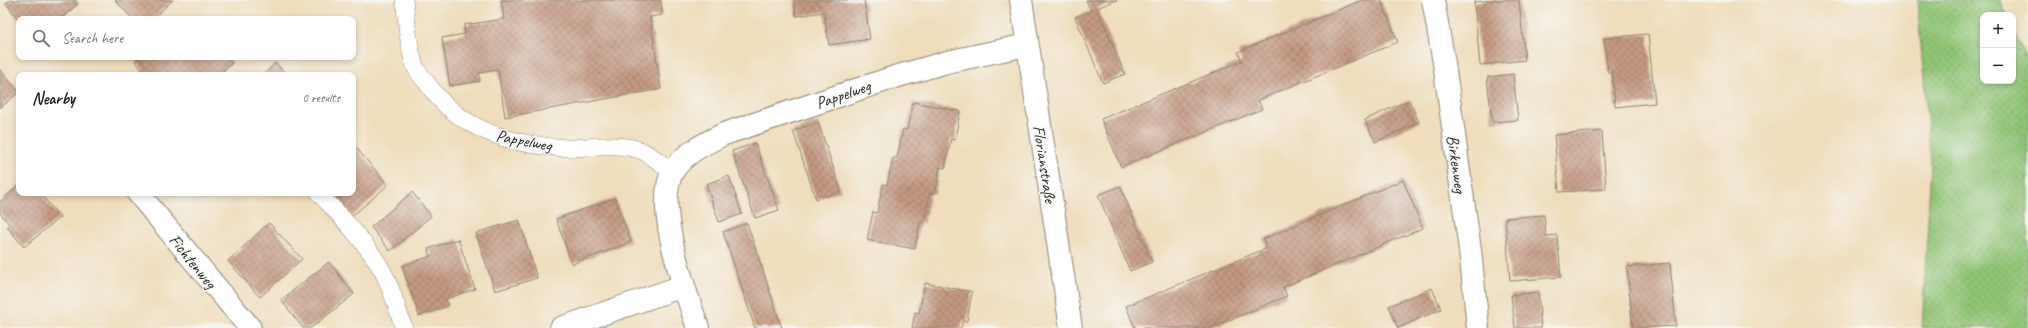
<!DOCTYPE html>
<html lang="en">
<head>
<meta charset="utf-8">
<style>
	:root { --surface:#fff; --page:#f2f2f2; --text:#222; --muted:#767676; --line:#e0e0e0 }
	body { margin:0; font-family:Caveat,sans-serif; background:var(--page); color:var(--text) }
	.controls { position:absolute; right:12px; top:12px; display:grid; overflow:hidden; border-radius:8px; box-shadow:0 2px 6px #0003 }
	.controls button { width:36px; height:36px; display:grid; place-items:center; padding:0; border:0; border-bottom:1px solid var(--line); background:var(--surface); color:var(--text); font:20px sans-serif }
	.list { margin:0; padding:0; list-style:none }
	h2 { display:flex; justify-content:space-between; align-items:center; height:52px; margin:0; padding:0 16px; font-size:17px }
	h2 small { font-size:13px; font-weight:400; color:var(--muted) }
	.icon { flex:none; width:22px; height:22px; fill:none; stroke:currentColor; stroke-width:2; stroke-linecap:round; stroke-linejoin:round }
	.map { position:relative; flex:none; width:2028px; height:328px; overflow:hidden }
	.search { position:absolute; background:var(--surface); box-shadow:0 2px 6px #0003; left:16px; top:16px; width:340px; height:44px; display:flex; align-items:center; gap:10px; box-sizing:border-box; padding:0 14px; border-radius:8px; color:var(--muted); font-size:15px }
	.panel { position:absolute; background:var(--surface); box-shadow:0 2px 6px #0003; left:16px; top:72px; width:340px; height:124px; border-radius:8px }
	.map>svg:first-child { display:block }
</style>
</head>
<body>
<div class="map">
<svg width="2028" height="328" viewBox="0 0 2028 328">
	<defs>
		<pattern id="grass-dots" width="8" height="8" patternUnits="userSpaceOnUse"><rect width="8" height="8" fill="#90c475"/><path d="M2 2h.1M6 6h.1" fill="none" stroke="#769f60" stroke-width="1.8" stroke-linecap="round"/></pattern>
		<pattern id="building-cross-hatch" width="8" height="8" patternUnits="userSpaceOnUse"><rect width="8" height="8" fill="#c59a83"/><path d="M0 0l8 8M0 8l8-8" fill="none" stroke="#a07e6b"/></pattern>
	</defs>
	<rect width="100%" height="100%" fill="#f6f6f2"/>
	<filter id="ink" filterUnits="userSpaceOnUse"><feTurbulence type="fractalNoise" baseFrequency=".025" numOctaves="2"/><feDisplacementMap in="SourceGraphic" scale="8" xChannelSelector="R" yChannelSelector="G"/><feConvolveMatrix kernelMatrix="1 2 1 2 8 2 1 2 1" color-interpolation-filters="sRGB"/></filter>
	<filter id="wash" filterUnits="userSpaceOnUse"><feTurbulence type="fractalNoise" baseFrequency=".012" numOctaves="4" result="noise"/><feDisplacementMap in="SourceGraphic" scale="16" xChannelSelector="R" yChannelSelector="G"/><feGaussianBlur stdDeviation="0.9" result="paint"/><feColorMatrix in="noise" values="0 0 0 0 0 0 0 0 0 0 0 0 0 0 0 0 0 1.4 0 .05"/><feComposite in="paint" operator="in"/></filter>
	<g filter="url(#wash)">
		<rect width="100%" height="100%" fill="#efddbb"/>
		<path fill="url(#grass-dots)" stroke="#5e7850" d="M 1917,0 L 2000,0 L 2007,15 L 1983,15 L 1983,81 L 2013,81 L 2013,29 L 2028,63 L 2028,328 L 1922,328 L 1931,163 Z"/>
		<g id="blocks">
			<path fill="url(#building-cross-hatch)" d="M 10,0 L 75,0 L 78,4 L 60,19 L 18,19 L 6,3 Z
				M 115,0 L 173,0 L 152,19 L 133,19 Z
				M 501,0 L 661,0 L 662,15 L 650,17 L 661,89 L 505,117 L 498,70 L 479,73 L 480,81 L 450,86 L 442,38 L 465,34 L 464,25 L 504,19 Z
				M 794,0 L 864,0 L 870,39 L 829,45 L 824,12 L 796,16 Z
				M 1086,0 L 1117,0 L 1097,8 L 1125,74 L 1103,83 L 1075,17 L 1091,11 Z
				M 1362,0 L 1381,0 L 1398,42 L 1258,100 L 1262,109 L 1121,167 L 1101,119 L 1242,61 L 1238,52 Z
				M 1491,0 L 1519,0 L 1525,60 L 1480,65 L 1474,2 Z
				M 192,15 L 195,19 L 186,19 Z
				M 1648,34 L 1655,103 L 1615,107 L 1612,72 L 1608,73 L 1604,38 Z
				M 140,57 L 227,57 L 232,63 L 218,75 L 146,75 L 135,61 Z
				M 276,63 L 286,75 L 263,75 Z
				M 0,69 L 19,92 L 0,108 Z
				M 1513,74 L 1518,120 L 1492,122 L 1487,77 Z
				M 1409,100 L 1419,122 L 1375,142 L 1365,120 Z
				M 913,102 L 960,111 L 955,140 L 951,139 L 945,168 L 940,167 L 935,194 L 930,193 L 924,223 L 920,222 L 915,249 L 867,240 L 873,212 L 877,213 L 883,184 L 887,185 L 893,158 L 897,158 L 903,129 L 907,130 Z
				M 818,122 L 841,191 L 816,199 L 793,131 Z
				M 1602,131 L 1606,189 L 1559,192 L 1554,135 Z
				M 755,143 L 779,210 L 755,218 L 732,151 Z
				M 353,144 L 388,185 L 351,217 L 330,193 L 353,193 Z
				M 729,176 L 742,214 L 719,222 L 706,184 Z
				M 1403,180 L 1423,228 L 1283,287 L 1287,296 L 1210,328 L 1135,328 L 1126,306 L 1267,248 L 1263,239 Z
				M 19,185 L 19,193 L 47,193 L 43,197 L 60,217 L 24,247 L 7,227 L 10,225 L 0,213 L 0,202 Z
				M 1120,186 L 1152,262 L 1130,271 L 1098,195 Z
				M 412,192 L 431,216 L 390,251 L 371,227 Z
				M 615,198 L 631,242 L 572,264 L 556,219 Z
				M 1544,215 L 1546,236 L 1557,235 L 1561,277 L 1510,281 L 1505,218 Z
				M 519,220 L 537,278 L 495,291 L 476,233 Z
				M 269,223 L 302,259 L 260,297 L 228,261 Z
				M 747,223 L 782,328 L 755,328 L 723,232 Z
				M 458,239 L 475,289 L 446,299 L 448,306 L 419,316 L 402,266 L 431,256 L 428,249 Z
				M 329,262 L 354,294 L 311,328 L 303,328 L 281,300 Z
				M 1670,263 L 1676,326 L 1633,328 L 1627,267 Z
				M 925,283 L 972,292 L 967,321 L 963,321 L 961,328 L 912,328 L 915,312 L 919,313 Z
				M 1432,288 L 1441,309 L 1398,328 L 1389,306 Z
				M 1538,292 L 1541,328 L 1515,328 L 1511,295 Z"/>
		</g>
	</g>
	<g filter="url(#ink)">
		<use href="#blocks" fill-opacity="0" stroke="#8d8473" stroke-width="1"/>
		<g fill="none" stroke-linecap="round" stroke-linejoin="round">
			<g stroke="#8d8473" stroke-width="18">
				<path id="service" d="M 404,0 C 407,19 408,49 415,66 C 417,72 423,78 427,83 C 458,130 514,146 567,148 C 591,148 617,142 640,150 C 652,155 662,164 672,172
					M 319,193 C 341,217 366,242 382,270 C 392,288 397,309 404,328"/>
			</g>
			<g stroke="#8d8473" stroke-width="24">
				<path id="minor" d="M 1433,0 L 1444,63 L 1470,250 L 1478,328
					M 138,193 L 250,328
					M 561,328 L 683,286
					M 698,328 C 686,292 653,206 673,171 C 684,153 706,143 724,134 L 898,76 L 947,62 L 1027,45"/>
			</g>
			<g stroke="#8d8473" stroke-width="24">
				<path id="tertiary" d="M 1021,0 L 1071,328"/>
			</g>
			<use href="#service" stroke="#fff" stroke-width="17"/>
			<use href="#minor" stroke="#fff" stroke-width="22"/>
			<use href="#tertiary" stroke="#fff" stroke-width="22"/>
		</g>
	</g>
	<g text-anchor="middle" stroke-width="3" stroke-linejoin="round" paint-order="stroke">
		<g font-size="17" fill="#2b2b2b" stroke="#f6f6f2">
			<text transform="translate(843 94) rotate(-19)" y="6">Pappelweg</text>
			<text transform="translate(524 140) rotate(11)" y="6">Pappelweg</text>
			<text transform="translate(1045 164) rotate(81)" y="6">Florianstraße</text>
			<text transform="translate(1457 164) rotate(82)" y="6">Birkenweg</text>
			<text transform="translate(193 261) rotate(51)" y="6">Fichtenweg</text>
		</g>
	</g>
</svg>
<div class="controls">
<button>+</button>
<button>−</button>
</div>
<div class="search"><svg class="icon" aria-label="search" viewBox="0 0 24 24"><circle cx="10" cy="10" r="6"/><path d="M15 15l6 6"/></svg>Search here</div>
<section class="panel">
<h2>Nearby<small>0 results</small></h2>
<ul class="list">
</ul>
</section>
</div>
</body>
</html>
